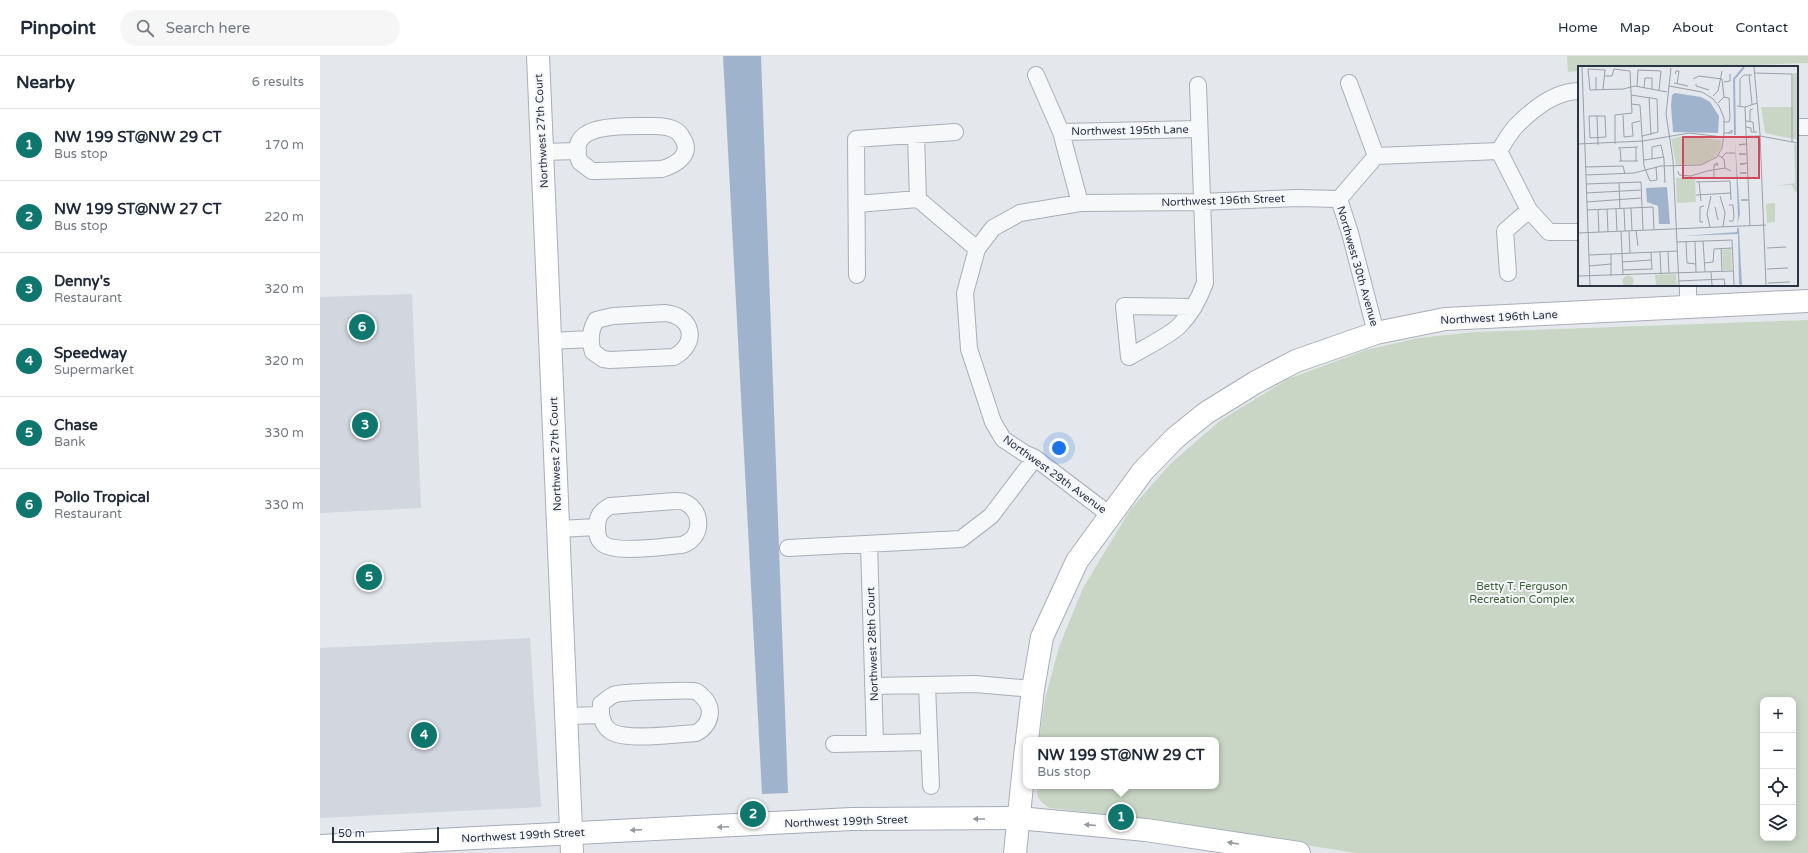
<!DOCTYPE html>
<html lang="en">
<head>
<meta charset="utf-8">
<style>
	:root { --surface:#fff; --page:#f6f6f7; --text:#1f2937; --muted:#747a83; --line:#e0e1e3; --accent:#0f766e }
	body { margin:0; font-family:"Varela Round",sans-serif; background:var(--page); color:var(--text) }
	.controls { position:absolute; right:12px; bottom:12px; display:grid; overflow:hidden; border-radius:8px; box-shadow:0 2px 10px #0003 }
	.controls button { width:36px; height:36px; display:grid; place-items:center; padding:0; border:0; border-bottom:1px solid var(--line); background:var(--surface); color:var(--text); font:20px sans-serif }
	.scale { position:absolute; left:12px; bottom:10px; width:107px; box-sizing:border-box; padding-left:4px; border:2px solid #2b3445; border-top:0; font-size:11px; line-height:14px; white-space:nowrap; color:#2b3445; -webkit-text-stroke:3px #f4f6f9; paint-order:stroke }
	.you { position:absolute; left:739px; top:392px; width:14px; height:14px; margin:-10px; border:3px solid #fff; border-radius:50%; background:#1a73e8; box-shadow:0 0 0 6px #1a73e833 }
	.badge { display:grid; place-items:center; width:26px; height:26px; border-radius:50%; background:var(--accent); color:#fff; font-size:13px; font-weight:700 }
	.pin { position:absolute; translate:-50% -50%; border:2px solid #fff; box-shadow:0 1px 4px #0006 }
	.popup { position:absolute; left:703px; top:681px; width:196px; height:52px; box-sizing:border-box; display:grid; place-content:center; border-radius:8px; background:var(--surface); filter:drop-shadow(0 1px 3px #0005); font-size:13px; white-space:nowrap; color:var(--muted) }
	.popup b { font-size:15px; color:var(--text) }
	.popup::after { content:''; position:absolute; left:50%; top:100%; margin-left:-8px; border:8px solid transparent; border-top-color:var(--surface) }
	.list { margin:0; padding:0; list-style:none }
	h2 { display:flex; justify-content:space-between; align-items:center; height:52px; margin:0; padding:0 16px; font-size:17px }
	h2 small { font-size:13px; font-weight:400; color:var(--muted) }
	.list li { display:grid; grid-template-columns:26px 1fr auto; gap:12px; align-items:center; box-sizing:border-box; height:72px; padding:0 16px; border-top:1px solid var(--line) }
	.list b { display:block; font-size:15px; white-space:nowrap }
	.list p { margin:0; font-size:13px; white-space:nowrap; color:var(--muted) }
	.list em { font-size:13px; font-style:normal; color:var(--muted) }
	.icon { flex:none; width:22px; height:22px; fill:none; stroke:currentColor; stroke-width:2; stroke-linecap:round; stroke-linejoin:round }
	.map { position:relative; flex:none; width:1488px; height:797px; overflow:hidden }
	header { display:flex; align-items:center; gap:24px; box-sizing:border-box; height:56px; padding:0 20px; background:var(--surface); border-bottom:1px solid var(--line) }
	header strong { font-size:19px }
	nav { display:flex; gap:22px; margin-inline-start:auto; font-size:14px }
	.search { width:280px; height:36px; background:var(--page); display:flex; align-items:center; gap:10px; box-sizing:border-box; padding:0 14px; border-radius:22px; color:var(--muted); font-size:15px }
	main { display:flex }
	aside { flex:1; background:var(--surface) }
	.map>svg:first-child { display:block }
</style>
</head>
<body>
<header>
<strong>Pinpoint</strong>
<div class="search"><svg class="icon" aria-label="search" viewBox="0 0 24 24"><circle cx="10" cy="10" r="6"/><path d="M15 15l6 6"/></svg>Search here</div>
<nav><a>Home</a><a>Map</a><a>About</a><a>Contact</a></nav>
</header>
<main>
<aside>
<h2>Nearby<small>6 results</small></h2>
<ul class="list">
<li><span class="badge">1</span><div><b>NW 199 ST@NW 29 CT</b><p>Bus stop</p></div><em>170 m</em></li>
<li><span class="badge">2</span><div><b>NW 199 ST@NW 27 CT</b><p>Bus stop</p></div><em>220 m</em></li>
<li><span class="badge">3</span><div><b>Denny's</b><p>Restaurant</p></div><em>320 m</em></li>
<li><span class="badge">4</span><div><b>Speedway</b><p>Supermarket</p></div><em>320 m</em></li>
<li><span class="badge">5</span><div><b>Chase</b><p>Bank</p></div><em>330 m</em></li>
<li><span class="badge">6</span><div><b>Pollo Tropical</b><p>Restaurant</p></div><em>330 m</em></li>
</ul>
</aside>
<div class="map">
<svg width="1488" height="797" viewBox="0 0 1488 797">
	<rect width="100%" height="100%" fill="#e4e7ec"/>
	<path fill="#d2d6de" d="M 92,238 L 101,452 L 0,457 L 0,241 Z
		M 210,582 L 221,751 L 0,762 L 0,592 Z"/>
	<path fill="#c9d6c5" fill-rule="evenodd" d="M 1247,0 L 1488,0 L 1488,7 L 1377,11 L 1259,11 L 1259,15 L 1248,16 Z
		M 1488,264 L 1488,797 L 1036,797 L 817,762 L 730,752 C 720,746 716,742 717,730 L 896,730 L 896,684 L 719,684 L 725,643 L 739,591 L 763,532 L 810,454 L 850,408 L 901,364 L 968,323 L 1046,294 L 1099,282 L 1154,276 ZM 1443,644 L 1473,644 L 1473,782 L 1443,782 Z"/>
	<path fill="#9fb4cc" d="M 403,0 L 441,0 L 468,737 L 442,738 Z"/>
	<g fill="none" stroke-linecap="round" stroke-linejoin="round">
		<g stroke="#a9aeb7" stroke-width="18">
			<path id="street" d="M 716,19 L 741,76 L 760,147
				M 1029,27 L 1056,100
				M 333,70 C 340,70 348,70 355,74 C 359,76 361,79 363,83 C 373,99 355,109 342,113 L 277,115 L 272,115 L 260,106 C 243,64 309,71 333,70 Z
				M 1477,71 L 1488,71
				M 741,76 L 879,73
				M 596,80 L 598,143
				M 1179,95 L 1209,154 L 1229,176 L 1259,176
				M 222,96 L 258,95
				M 1019,143 L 1030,177 L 1056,277
				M 537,148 L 598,143 L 657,193
				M 1188,217 L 1185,175 L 1209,154
				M 537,219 L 536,83 L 635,76
				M 1368,229 L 1368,251
				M 874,251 L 804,250 L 809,301 C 822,293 849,280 859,270 C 871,258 879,243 885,227 L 878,29
				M 345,257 C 373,260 379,287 354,301 L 290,304 L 283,303 L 273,296 C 269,285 270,275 276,264 L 293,260 Z
				M 231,285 L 270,283
				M 355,445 C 358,445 362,445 364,446 C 383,454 384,482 362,489 C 345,490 292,499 281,486 C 277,482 277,476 277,471 C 277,460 281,455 290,450 Z
				M 790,459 L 715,402 L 704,397 L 683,383 L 673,366 L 649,293 L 645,237 L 657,193 L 673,172 L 700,157 L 760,147 L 881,146 L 977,142 L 1019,143 L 1056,100 L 1179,95 C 1184,87 1190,76 1197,69 C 1213,53 1235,35 1259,35
				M 239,473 L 277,471
				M 549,489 L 555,687
				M 468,492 L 641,483 L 671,460 L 715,402
				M 607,629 L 611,730
				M 553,630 L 655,628 L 713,633
				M 247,660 L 281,659 C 283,667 285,672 292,676 C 308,685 356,678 376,677 C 391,669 395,652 382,640 C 380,638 377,635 374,635 C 370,634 302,636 296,638 C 291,639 285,645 281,648 L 281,659
				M 514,688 L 609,686"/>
		</g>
		<g stroke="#a9aeb7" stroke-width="24">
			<path id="secondary" d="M 218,0 L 252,797
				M 707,684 L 713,633 L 722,581 L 757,505 L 823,415 L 855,382 L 886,357 L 936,326 L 976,305 L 1056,277 L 1125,263 L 1488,245
				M 695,797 L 706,691"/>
		</g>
		<g stroke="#a3abb8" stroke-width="24">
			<path id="primary" d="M 0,790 L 532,763 L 698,762 L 826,774 L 979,797"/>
		</g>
		<use href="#street" stroke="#f7f8fa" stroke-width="16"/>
		<use href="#secondary" stroke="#fff" stroke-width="22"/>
		<use href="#primary" stroke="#fff" stroke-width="22"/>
	</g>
	<defs><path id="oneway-solid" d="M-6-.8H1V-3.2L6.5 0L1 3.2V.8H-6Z"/></defs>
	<g fill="#959aa2">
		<use href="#oneway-solid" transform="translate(659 763) rotate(180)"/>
		<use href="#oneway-solid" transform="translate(770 769) rotate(-175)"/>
		<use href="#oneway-solid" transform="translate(403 771) rotate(178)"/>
		<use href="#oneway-solid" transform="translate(316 774) rotate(178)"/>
		<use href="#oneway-solid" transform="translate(913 787) rotate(-171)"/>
	</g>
	<g text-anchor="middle" stroke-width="4" stroke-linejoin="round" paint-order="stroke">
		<g font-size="11" fill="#2b3445" stroke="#f4f6f9">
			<text transform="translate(810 74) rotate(-1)" y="4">Northwest 195th Lane</text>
			<text transform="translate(221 75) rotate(-93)" y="4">Northwest 27th Court</text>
			<text transform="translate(903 144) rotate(-2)" y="4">Northwest 196th Street</text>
			<text transform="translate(1038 210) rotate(74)" y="4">Northwest 30th Avenue</text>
			<text transform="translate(1179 261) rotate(-3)" y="4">Northwest 196th Lane</text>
			<text transform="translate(235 398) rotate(-92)" y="4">Northwest 27th Court</text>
			<text transform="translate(735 418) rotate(36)" y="4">Northwest 29th Avenue</text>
			<text transform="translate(552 588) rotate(-92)" y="4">Northwest 28th Court</text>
			<text transform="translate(526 765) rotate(-2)" y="4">Northwest 199th Street</text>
			<text transform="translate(203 779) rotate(-3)" y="4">Northwest 199th Street</text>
		</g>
		<g font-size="11" fill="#3f6138" stroke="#f4f6f9">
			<text x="1202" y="534">Betty T. Ferguson<tspan x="1202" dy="13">Recreation Complex</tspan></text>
		</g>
	</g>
	<g transform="translate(1258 10)">
		<rect width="220" height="220" fill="#e4e7ec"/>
		<path d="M 215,7 L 220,7 L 220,74 L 187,67 L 183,41 L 215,41 ZM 105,70 L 143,74 L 143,82 L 137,91 L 125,98 L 98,99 L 93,73 ZM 216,78 L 220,79 L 220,125 L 217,126 L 214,119 L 198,120 L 217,117 ZM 117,111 L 118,136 L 99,137 L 98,112 ZM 197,137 L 197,156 L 189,157 L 188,138 ZM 153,183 L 154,204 L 145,204 L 144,184 ZM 98,208 L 99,219 L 78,219 L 77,209 ZM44.5 215a5.5 5.5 0 1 1 11 0a5.5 5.5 0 1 1-11 0Z" fill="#c9d6c5"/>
		<path d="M 97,27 L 123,31 L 132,36 L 141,50 L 140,67 L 95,66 L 93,39 L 94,29 ZM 157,74 L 162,148 L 159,159 L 160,151 ZM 89,121 L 92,158 L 81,158 L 80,140 L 69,136 L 68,122 ZM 159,162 L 161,162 L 164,219 L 161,218 L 160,168 L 105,170 L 159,166 Z" fill="#9fb4cc"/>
		<path fill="none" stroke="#9fb4cc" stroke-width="2" d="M 157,69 L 156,13 L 166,1"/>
		<path fill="none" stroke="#9a9fa9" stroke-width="1" d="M 4,1 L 12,219M 176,1 L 182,68 L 188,219M 93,2 L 88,48 L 95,94 L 101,219M 176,7 L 214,8 L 214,76M 97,8 L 98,5 L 101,5 L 99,18M 171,9 L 174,38M 27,10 L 34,10 L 36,3 L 52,5 L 54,47 L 37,49 L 37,78M 115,13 L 121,10 L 144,13 L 146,31 L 140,37M 146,16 L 152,15 L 152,8M 96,17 L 110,20M 118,18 L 118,20 L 131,24M 59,20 L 60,4 L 83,5 L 81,24M 66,22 L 67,12 L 74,12 L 74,23M 25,23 L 27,4 L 10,3 L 12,24 L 45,23 L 57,20 L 89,26M 18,24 L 18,11M 53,29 L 79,33 L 80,66 L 64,70M 135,30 L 140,25 L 144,5M 71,31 L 73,69M 53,38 L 62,39 L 66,100 L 72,115 L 79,114 L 78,101M 159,40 L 167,41 L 179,37M 162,40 L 162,13 L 166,9 L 174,9M 167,41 L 172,160M 45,49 L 46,71 L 55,70 L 54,57 L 62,55M 11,50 L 27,50 L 28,71 L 12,72 ZM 19,50 L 20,79M 168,55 L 175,56 L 176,66M 172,55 L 172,44 L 175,43M 146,56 L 151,56 L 152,51 L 151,32 L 146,31M 168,61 L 173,62 L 173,66 L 179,66M 146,67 L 154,67 L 154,64 L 150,67M 0,78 L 65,75 L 111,67 L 145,71 L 182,70 L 220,77M 166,78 L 161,79 L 168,78M 58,81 L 58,95M 40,82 L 60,81M 42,82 L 43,95M 167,88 L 161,88 L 169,88M 140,89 L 146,93 L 147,102M 144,91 L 148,87 L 157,87M 74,93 L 74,81 L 83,79 L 86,93 L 87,117M 66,94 L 86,91M 41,95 L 60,95M 167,98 L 162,98 L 169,97M 7,101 L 45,100 L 47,108M 100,105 L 101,109 L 113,110 L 129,105 L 147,102 L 153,105M 168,107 L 162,107 L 169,107M 8,109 L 56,107 L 83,100 L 123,99 L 139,91 L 144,82 L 146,67 L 146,52 L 141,40 L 134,32 L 124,26 L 91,20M 136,111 L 136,99 L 137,98 L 139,97 L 140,99 L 136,99M 118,116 L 152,115 L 153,134M 121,116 L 123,135M 41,117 L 42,143M 8,118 L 63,116 L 65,164M 8,127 L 63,124M 118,129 L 153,127M 142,130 L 147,147 L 145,161M 169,134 L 163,134 L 171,134M 8,136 L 63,132M 151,139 L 155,139 L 156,150 L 155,155 L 151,155M 137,141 L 140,154M 53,142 L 54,165M 29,143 L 30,166M 38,143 L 39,165M 46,143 L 47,165M 9,144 L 75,141 L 76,164M 20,144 L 21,166M 125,156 L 122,156 L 122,141 L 126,140M 132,161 L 129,148 L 133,130M 58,164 L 60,180M 43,165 L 45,209M 51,165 L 52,187M 0,167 L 188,159M 108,175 L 109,197 L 118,198M 117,175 L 118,206M 125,175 L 127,206M 99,176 L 154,174 L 156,219M 189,182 L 208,181M 143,183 L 144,205M 90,185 L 91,207M 73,186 L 74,204M 82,186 L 83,208M 33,188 L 33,210M 11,189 L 99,185M 44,196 L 73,194M 126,197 L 135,196 L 136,183 L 154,182M 11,200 L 33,198M 189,203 L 210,202M 45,204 L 74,203M 133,206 L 134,219M 0,210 L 155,205M 100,215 L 146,213 L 147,219M 190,217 L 212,216"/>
		<path fill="#d1495b" fill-opacity="0.15" stroke="#d1495b" stroke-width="2" d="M 105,71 L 181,71 L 181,112 L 105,112 Z"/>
		<rect width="220" height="220" fill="none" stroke="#2b3445" stroke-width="2"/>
	</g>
</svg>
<div class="controls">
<button>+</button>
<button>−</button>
<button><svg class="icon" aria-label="locate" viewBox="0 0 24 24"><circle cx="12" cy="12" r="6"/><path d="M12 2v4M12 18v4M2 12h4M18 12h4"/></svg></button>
<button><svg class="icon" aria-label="layers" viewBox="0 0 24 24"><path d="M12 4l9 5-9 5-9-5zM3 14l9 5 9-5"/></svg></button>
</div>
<div class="scale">50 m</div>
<div class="you"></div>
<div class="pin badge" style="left:801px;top:761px">1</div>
<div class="popup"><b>NW 199 ST@NW 29 CT</b>Bus stop</div>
<div class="pin badge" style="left:433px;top:758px">2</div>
<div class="pin badge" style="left:45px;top:369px">3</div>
<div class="pin badge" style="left:104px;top:679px">4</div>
<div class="pin badge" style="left:49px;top:521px">5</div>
<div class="pin badge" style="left:42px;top:271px">6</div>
</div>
</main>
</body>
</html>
